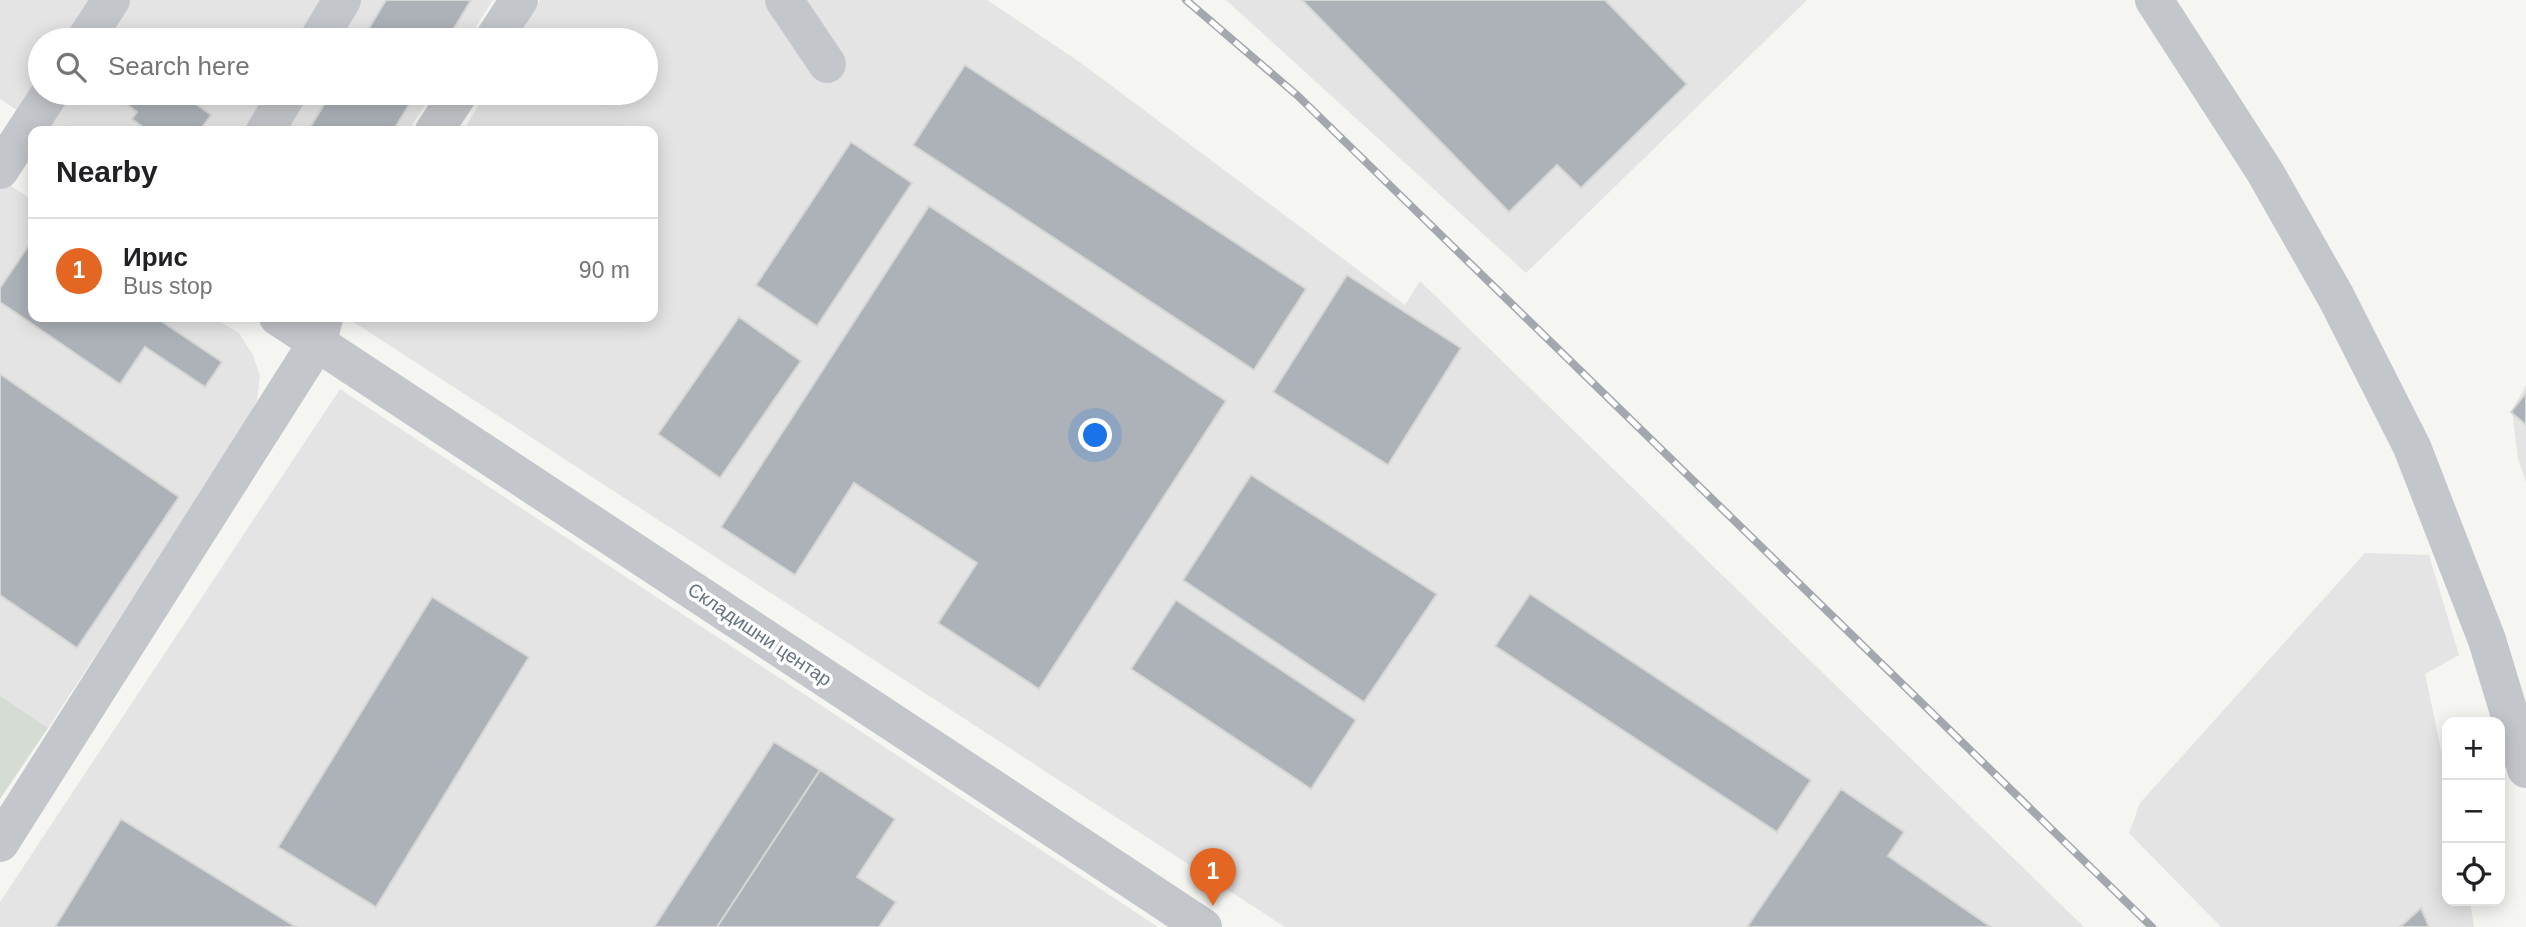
<!DOCTYPE html>
<html lang="en">
<head>
<meta charset="utf-8">
<style>
	:root { --surface:#fff; --page:#f6f6f6; --text:#202124; --muted:#757577; --line:#e0e0e0; --accent:#e46623 }
	body { margin:0; font-family:Helvetica,sans-serif; background:var(--page); color:var(--text) }
	.controls { position:absolute; right:21px; bottom:21px; display:grid; overflow:hidden; border-radius:14px; box-shadow:0 4px 18px #0003 }
	.controls button { width:63px; height:63px; display:grid; place-items:center; padding:0; border:0; border-bottom:2px solid var(--line); background:var(--surface); color:var(--text); font:35px sans-serif }
	.you { position:absolute; left:1096px; top:436px; width:24px; height:24px; margin:-18px; border:5px solid #fff; border-radius:50%; background:#1a73e8; box-shadow:0 0 0 10px #1a73e833 }
	.badge { display:grid; place-items:center; width:46px; height:46px; border-radius:50%; background:var(--accent); color:#fff; font-size:23px; font-weight:700 }
	.pin { position:absolute; translate:-50% -58px; filter:drop-shadow(0 2px 4px #0008) }
	.pin::after { content:''; position:absolute; top:37px; width:24px; height:21px; background:inherit; clip-path:polygon(0 0,100% 0,50% 100%) }
	.list { margin:0; padding:0; list-style:none }
	h2 { display:flex; justify-content:space-between; align-items:center; height:91px; margin:0; padding:0 28px; font-size:30px }
	h2 small { font-size:23px; font-weight:400; color:var(--muted) }
	.list li { display:grid; grid-template-columns:46px 1fr auto; gap:21px; align-items:center; box-sizing:border-box; height:105px; padding:0 28px; border-top:2px solid var(--line) }
	.list b { display:block; font-size:26px; white-space:nowrap }
	.list p { margin:0; font-size:23px; white-space:nowrap; color:var(--muted) }
	.list em { font-size:23px; font-style:normal; color:var(--muted) }
	.icon { flex:none; width:38px; height:38px; fill:none; stroke:currentColor; stroke-width:2; stroke-linecap:round; stroke-linejoin:round }
	.map { position:relative; flex:none; width:2526px; height:927px; overflow:hidden }
	.search { position:absolute; background:var(--surface); box-shadow:0 4px 18px #0003; left:28px; top:28px; width:630px; height:77px; display:flex; align-items:center; gap:18px; box-sizing:border-box; padding:0 24px; border-radius:38px; color:var(--muted); font-size:26px }
	.panel { position:absolute; background:var(--surface); box-shadow:0 4px 18px #0003; left:28px; top:126px; width:630px; height:196px; border-radius:14px }
	.map>svg:first-child { display:block }
</style>
</head>
<body>
<div class="map">
<svg width="2526" height="927" viewBox="0 0 2526 927">
	<rect width="100%" height="100%" fill="#f5f5f2"/>
	<path fill="#e3e4e3" d="M 0,0 L 493,0 L 467,40 L 40,40 L 40,93 L 433,93 L 408,131 L 49,131 L 0,99 Z
		M 540,0 L 987,0 L 1081,63 L 1405,305 L 1420,281 L 2084,927 L 1285,927 L 352,321 L 354,317 L 653,317 L 653,131 L 463,131 L 486,93 L 646,93 L 646,40 L 517,40 Z
		M 1226,0 L 1807,0 L 1526,273 Z
		M 0,179 L 33,200 L 33,317 L 212,317 L 239,333 L 253,355 L 260,376 L 257,400 L 244,428 L 48,728 L 0,696 Z
		M 2526,385 L 2526,482 L 2518,459 L 2512,410 Z
		M 340,389 L 1158,927 L 0,927 L 0,902 Z
		M 2365,553 L 2429,555 L 2459,655 L 2425,674 L 2447,778 L 2447,901 L 2470,901 L 2474,927 L 2221,927 L 2129,833 L 2140,803 Z"/>
	<path fill="#d5dcd3" d="M 0,696 L 48,728 L 0,799 Z"/>
	<path fill="#acb2b8" stroke="#d6d7d4" stroke-width="2" d="M 386,0 L 471,0 L 447,40 L 362,40 Z
		M 1302,0 L 1605,0 L 1687,84 L 1581,188 L 1557,165 L 1509,212 Z
		M 965,65 L 1306,289 L 1254,370 L 913,145 Z
		M 112,93 L 181,93 L 211,115 L 199,131 L 148,131 L 132,119 L 137,112 Z
		M 331,93 L 416,93 L 393,131 L 308,131 Z
		M 851,142 L 912,183 L 817,326 L 756,285 Z
		M 929,206 L 1226,401 L 1039,689 L 938,623 L 977,563 L 854,483 L 795,575 L 721,527 Z
		M 33,239 L 33,317 L 155,317 L 222,362 L 205,387 L 145,347 L 120,384 L 0,302 L 0,288 Z
		M 1347,275 L 1461,348 L 1388,465 L 1273,392 Z
		M 739,317 L 801,361 L 720,478 L 658,434 Z
		M 0,374 L 179,497 L 77,648 L 0,595 Z
		M 2526,393 L 2526,425 L 2511,412 Z
		M 1251,475 L 1437,594 L 1364,702 L 1183,580 Z
		M 1530,594 L 1811,780 L 1777,832 L 1495,646 Z
		M 432,597 L 529,657 L 376,907 L 278,847 Z
		M 1176,600 L 1356,720 L 1311,789 L 1131,669 Z
		M 774,742 L 820,770 L 717,927 L 654,927 Z
		M 820,770 L 895,819 L 857,877 L 896,902 L 879,927 L 717,927 Z
		M 1841,789 L 1904,832 L 1888,856 L 1991,927 L 1747,927 Z
		M 121,819 L 296,927 L 55,927 Z
		M 2421,908 L 2429,927 L 2400,927 Z"/>
	<g fill="none" stroke-linecap="round" stroke-linejoin="round">
		<path stroke="#c3c6ca" stroke-width="38" d="M 784,0 L 827,64
			M 2154,0 L 2265,172 L 2336,297 L 2412,447 L 2487,640 L 2526,769
			M 85,40 L 111,0
			M 318,40 L 342,0
			M 493,40 L 519,0
			M 265,131 L 288,93
			M 434,131 L 459,93
			M 0,170 L 50,93
			M 278,317 L 1203,927
			M 0,843 L 318,341 L 324,318"/>
		<g stroke="#a3a8af" stroke-width="8">
			<path id="rail" d="M 1186,0 L 1298,96 L 2152,927"/>
		</g>
		<use href="#rail" stroke="#fff" stroke-width="5" stroke-dasharray="16" stroke-linecap="butt"/>
	</g>
	<g text-anchor="middle" stroke-width="7" stroke-linejoin="round" paint-order="stroke">
		<g font-size="19" fill="#647283" stroke="#fff">
			<text transform="translate(760 634) rotate(34)" y="7">Складишни центар</text>
		</g>
	</g>
</svg>
<div class="controls">
<button>+</button>
<button>−</button>
<button><svg class="icon" aria-label="locate" viewBox="0 0 24 24"><circle cx="12" cy="12" r="6"/><path d="M12 2v4M12 18v4M2 12h4M18 12h4"/></svg></button>
</div>
<div class="you"></div>
<div class="pin badge" style="left:1213px;top:906px">1</div>
<div class="search"><svg class="icon" aria-label="search" viewBox="0 0 24 24"><circle cx="10" cy="10" r="6"/><path d="M15 15l6 6"/></svg>Search here</div>
<section class="panel">
<h2>Nearby<small></small></h2>
<ul class="list">
<li><span class="badge">1</span><div><b>Ирис</b><p>Bus stop</p></div><em>90 m</em></li>
</ul>
</section>
</div>
</body>
</html>
